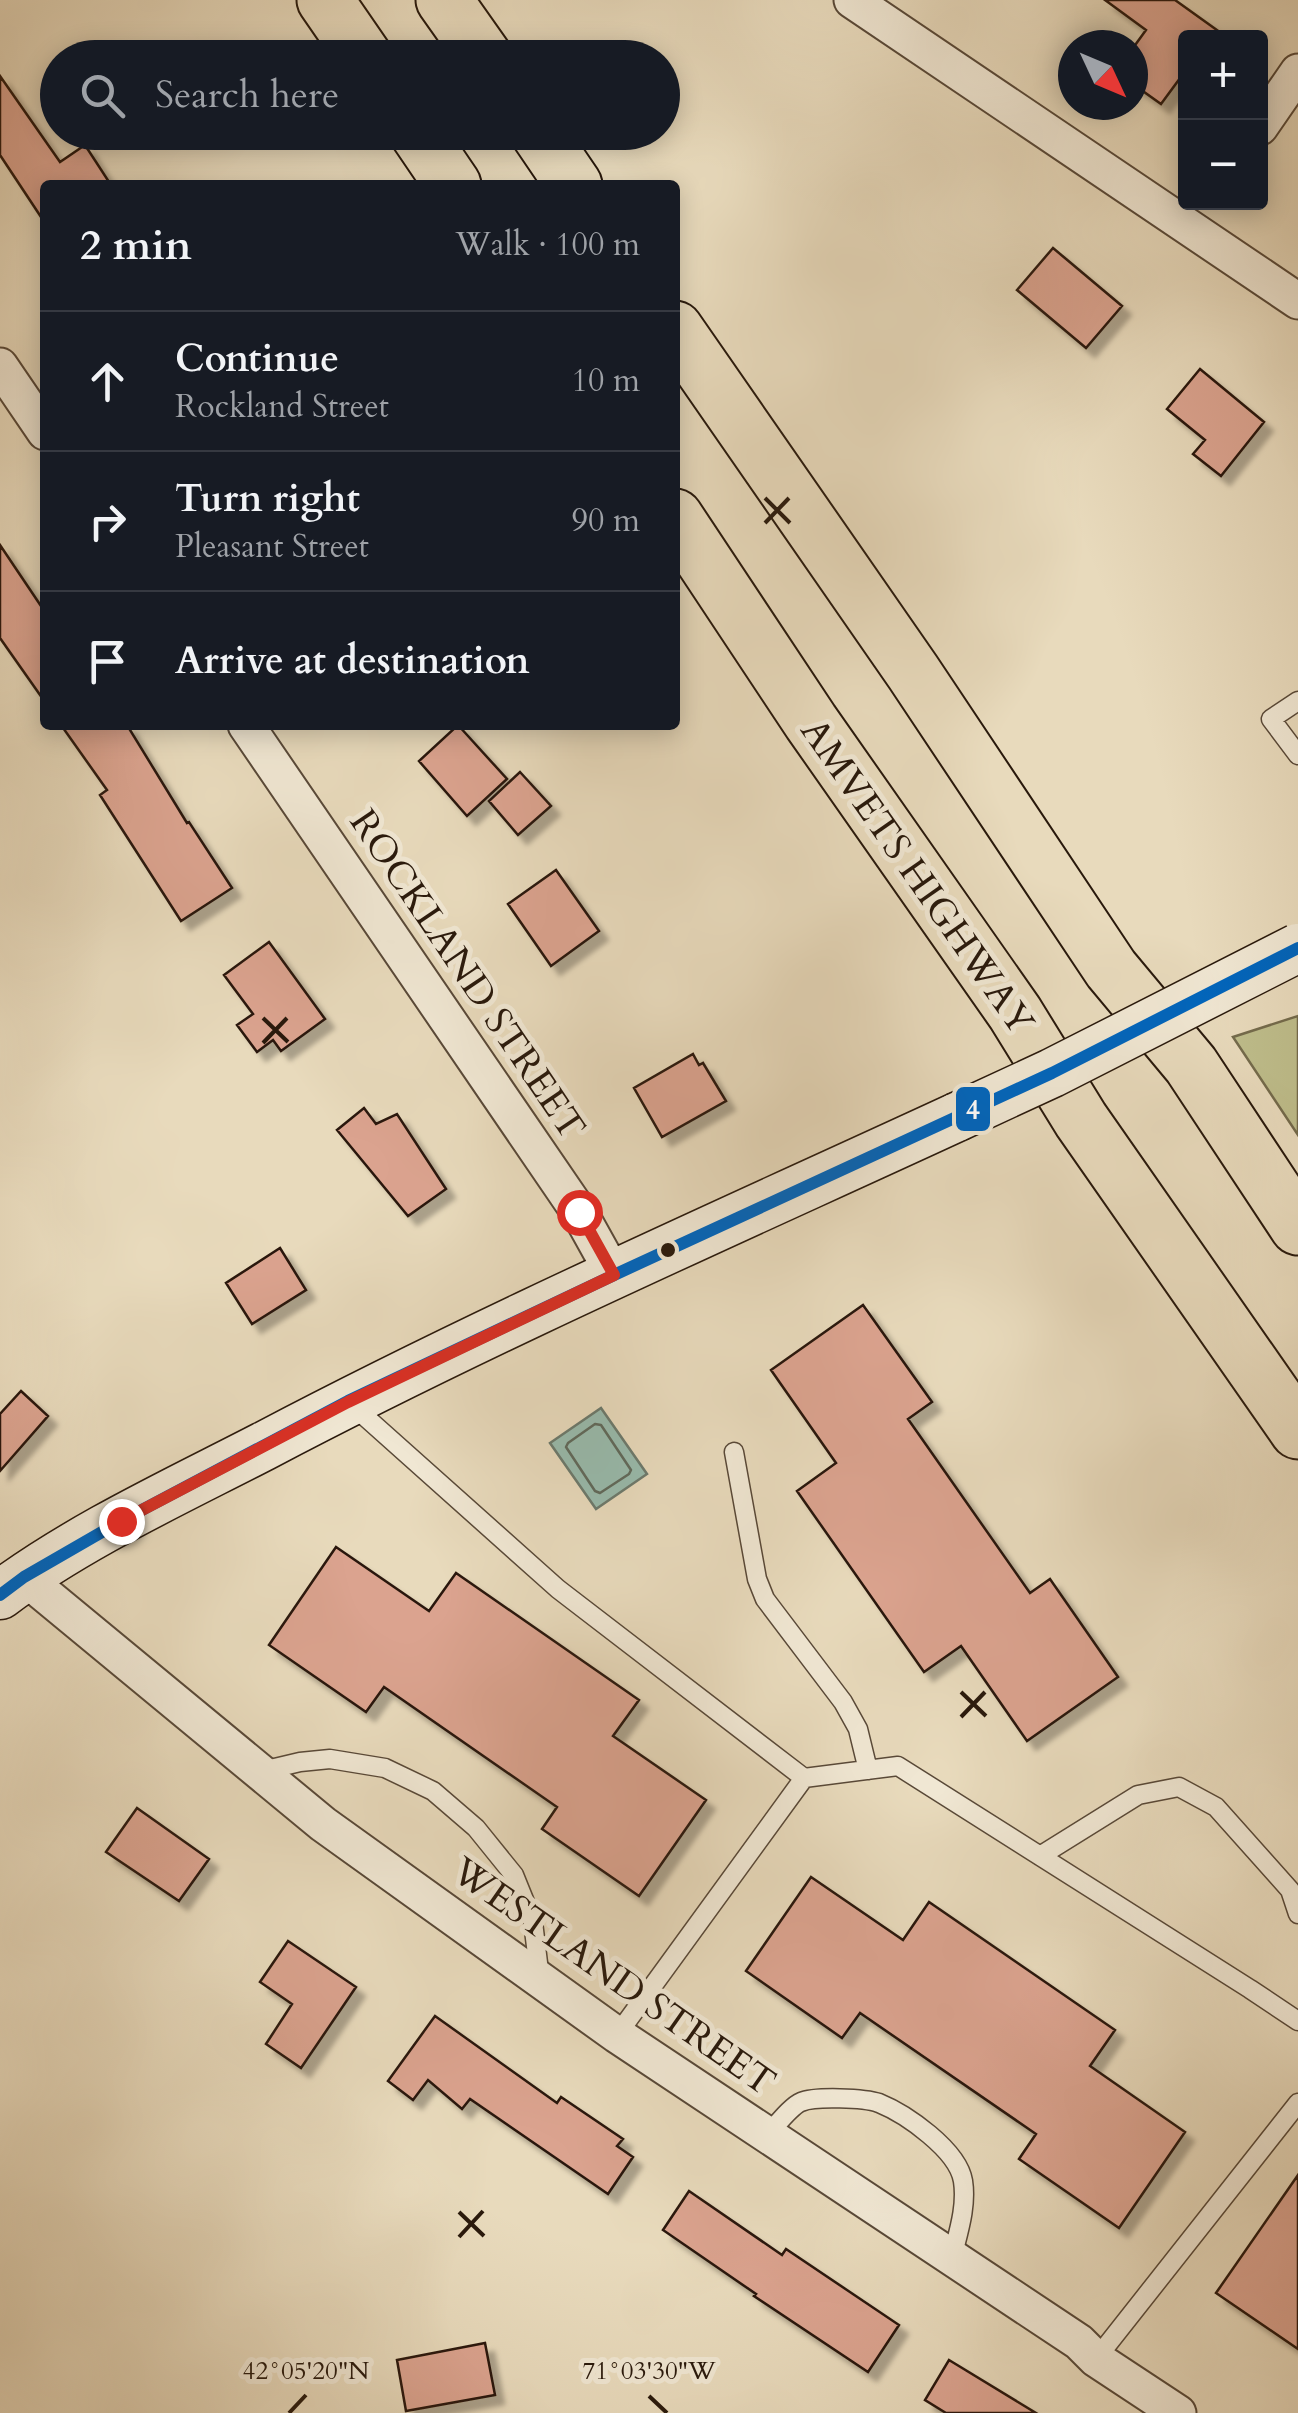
<!DOCTYPE html>
<html lang="en">
<head>
<meta charset="utf-8">
<style>
	:root { --surface:#171b24; --page:#242831; --text:#f1f3f6; --muted:#9ea1a6; --line:#363941 }
	body { margin:0; font-family:Cardo,serif; background:var(--page); color:var(--text) }
	.controls { position:absolute; right:30px; top:30px; display:grid; overflow:hidden; border-radius:10px; box-shadow:0 5px 25px #0003 }
	.controls button { width:90px; height:90px; display:grid; place-items:center; padding:0; border:0; border-bottom:2px solid var(--line); background:var(--surface); color:var(--text); font:50px sans-serif }
	.compass { position:absolute; left:1058px; top:30px; width:90px; height:90px; border-radius:50%; background:var(--surface); box-shadow:0 5px 25px #0003; rotate:134deg }
	.stop { position:absolute; width:30px; height:30px; margin:-22px; border:8px solid #d93025; border-radius:50%; background:#fff }
	.stop.end { background:#d93025; border-color:#fff; box-shadow:0 2px 10px #0008 }
	.list { margin:0; padding:0; list-style:none }
	h2 { display:flex; justify-content:space-between; align-items:center; height:130px; margin:0; padding:0 40px; font-size:42px }
	h2 small { font-size:32px; font-weight:400; color:var(--muted) }
	.list li { display:grid; grid-template-columns:65px 1fr auto; gap:30px; align-items:center; box-sizing:border-box; height:140px; padding:0 40px; border-top:2px solid var(--line) }
	.list b { display:block; font-size:38px; white-space:nowrap }
	.list p { margin:0; font-size:32px; white-space:nowrap; color:var(--muted) }
	.list em { font-size:32px; font-style:normal; color:var(--muted) }
	.icon { flex:none; width:55px; height:55px; fill:none; stroke:currentColor; stroke-width:2; stroke-linecap:round; stroke-linejoin:round }
	.map { position:relative; flex:none; width:1298px; height:2413px; overflow:hidden }
	.search { position:absolute; background:var(--surface); box-shadow:0 5px 25px #0003; left:40px; top:40px; width:640px; height:110px; display:flex; align-items:center; gap:25px; box-sizing:border-box; padding:0 35px; border-radius:55px; color:var(--muted); font-size:38px }
	.panel { position:absolute; background:var(--surface); box-shadow:0 5px 25px #0003; left:40px; top:180px; width:640px; height:550px; border-radius:10px }
	.map>svg:first-child { display:block }
</style>
</head>
<body>
<div class="map">
<svg width="1298" height="2413" viewBox="0 0 1298 2413">
	<defs>
		<filter id="shadow"><feDropShadow dx="9" dy="9" stdDeviation="2.5" flood-color="#0004"/></filter>
	</defs>
	<rect width="100%" height="100%" fill="#e8dabc"/>
	<filter id="stains"><feTurbulence type="fractalNoise" baseFrequency=".002" numOctaves="4"/><feColorMatrix values="0 0 0 0 .2 0 0 0 0 .09 0 0 0 0 .02 0 0 0 .5 -.17"/></filter>
	<radialGradient id="worn" r=".72"><stop offset=".6" stop-color="#630" stop-opacity="0"/><stop offset="1" stop-color="#630" stop-opacity=".3"/></radialGradient>
	<path fill="#bebd8b" stroke="#746b4c" stroke-width="2.5" d="M 1298,1016 L 1298,1135 L 1233,1037 Z"/>
	<path fill="#98bbad" stroke="#6c7a6d" stroke-width="2.5" d="M 601,1408 L 647,1474 L 596,1509 L 550,1443 Z"/>
	<g fill="none" stroke-linecap="round" stroke-linejoin="round">
		<path stroke="#606a5c" stroke-width="2.5" d="M 595,1424 L 601,1425 L 631,1470 L 629,1474 L 600,1493 L 595,1491 L 566,1447 L 568,1443 Z"/>
	</g>
	<path fill="#dba38f" stroke="#29190c" stroke-width="2.5" filter="url(#shadow)" d="M 1105,0 L 1175,0 L 1228,38 L 1186,38 L 1186,70 L 1161,104 L 1133,84 L 1133,48 L 1146,30 Z
		M 0,76 L 60,162 L 85,145 L 111,185 L 45,185 L 45,223 L 0,155 Z
		M 1053,248 L 1122,306 L 1086,348 L 1017,290 Z
		M 1200,369 L 1264,422 L 1221,476 L 1193,454 L 1205,440 L 1167,409 Z
		M 0,545 L 45,612 L 45,702 L 0,638 Z
		M 61,725 L 127,725 L 187,823 L 189,822 L 232,888 L 181,921 L 100,795 L 107,790 Z
		M 458,725 L 507,779 L 467,816 L 419,761 Z
		M 520,772 L 551,806 L 518,835 L 489,801 Z
		M 556,870 L 599,931 L 551,966 L 508,904 Z
		M 269,942 L 325,1019 L 281,1051 L 273,1040 L 257,1052 L 237,1025 L 253,1014 L 224,975 Z
		M 693,1054 L 699,1065 L 703,1063 L 726,1101 L 662,1137 L 634,1088 Z
		M 364,1108 L 376,1124 L 397,1114 L 446,1189 L 408,1216 L 337,1130 Z
		M 280,1248 L 306,1290 L 252,1324 L 226,1283 Z
		M 863,1305 L 932,1402 L 908,1419 L 1030,1593 L 1050,1579 L 1118,1677 L 1027,1741 L 961,1646 L 924,1672 L 797,1491 L 836,1463 L 771,1370 Z
		M 21,1391 L 48,1416 L 0,1471 L 0,1414 Z
		M 336,1547 L 429,1611 L 456,1573 L 639,1700 L 613,1736 L 706,1800 L 639,1896 L 542,1829 L 557,1807 L 384,1687 L 366,1712 L 269,1645 Z
		M 137,1808 L 209,1859 L 179,1901 L 106,1852 Z
		M 811,1877 L 903,1940 L 929,1902 L 1115,2030 L 1090,2066 L 1185,2132 L 1119,2228 L 1019,2159 L 1036,2134 L 860,2013 L 842,2038 L 746,1971 Z
		M 288,1941 L 356,1987 L 301,2068 L 266,2044 L 292,2004 L 260,1982 Z
		M 435,2016 L 557,2103 L 561,2097 L 623,2139 L 617,2146 L 633,2157 L 608,2194 L 470,2099 L 462,2109 L 428,2080 L 413,2100 L 388,2081 Z
		M 1298,2175 L 1298,2349 L 1216,2293 Z
		M 689,2191 L 782,2255 L 786,2249 L 899,2325 L 868,2372 L 754,2296 L 756,2294 L 663,2230 Z
		M 485,2343 L 495,2395 L 406,2411 L 397,2360 Z
		M 949,2360 L 1036,2413 L 946,2413 L 925,2400 Z"/>
	<g fill="none" stroke-linecap="round" stroke-linejoin="round">
		<g stroke="#594938" stroke-width="21">
			<path id="service" d="M 1298,701 L 1271,719 L 1298,755
				M 352,1405 L 558,1589 L 804,1778 L 898,1766 L 1250,1989 L 1298,2021
				M 734,1452 L 757,1579 L 765,1599 L 843,1702 L 858,1729 L 868,1770
				M 262,1771 L 300,1762 L 330,1759 L 385,1768 L 433,1791 L 476,1828 L 514,1875 L 533,1922 L 540,1979
				M 1040,1856 L 1138,1795 L 1179,1787 L 1216,1807 L 1290,1890 L 1298,1914
				M 617,2035 L 804,1778
				M 767,2135 C 775,2127 791,2106 801,2102 C 815,2096 865,2098 879,2103 C 906,2114 958,2150 963,2181 C 967,2207 958,2233 952,2258
				M 1096,2359 L 1298,2103"/>
		</g>
		<g stroke="#594938" stroke-width="39">
			<path id="minor" d="M 852,0 L 1298,301
				M 1260,127 L 1298,72
				M 0,366 L 45,432
				M 246,725 L 579,1212 L 614,1275
				M 24,1577 L 323,1824 L 617,2035 L 1079,2342 L 1096,2359 L 1178,2413"/>
		</g>
		<g stroke="#29190c" stroke-width="51">
			<path id="secondary" d="M 0,1595 C 79,1536 177,1491 264,1446 C 490,1327 725,1224 957,1117"/>
		</g>
		<g stroke="#29190c" stroke-width="59">
			<path id="motorway" d="M 325,0 L 365,58
				M 444,0 L 485,58
				M 417,132 L 453,185
				M 538,132 L 574,185
				M 675,329 L 913,672 L 1111,969 L 1191,1065 L 1298,1227
				M 675,517 L 811,722 L 1015,1013 L 1081,1120 L 1298,1431"/>
		</g>
		<use href="#service" stroke="#f0e7d3" stroke-width="18"/>
		<use href="#minor" stroke="#f0e7d3" stroke-width="35"/>
		<use href="#secondary" stroke="#f0e7d3" stroke-width="48"/>
		<use href="#motorway" stroke="#e8dabc" stroke-width="55"/>
		<g stroke="#29190c" stroke-width="51" stroke-linecap="butt">
			<path id="secondary-bridge" d="M 957,1117 L 1052,1073 L 1298,948"/>
		</g>
		<use href="#secondary-bridge" stroke="#f0e7d3" stroke-width="48"/>
		<g stroke="#f0e7d3" stroke-width="20">
			<path id="bus-1" d="M 0,1595 L 24,1577 L 121,1521 L 348,1401 L 614,1275 L 1052,1073 L 1298,948"/>
		</g>
		<use href="#bus-1" stroke="#0065bd" stroke-width="12"/>
	</g>
	<g fill="none" stroke-linecap="round" stroke-linejoin="round">
		<path stroke="#d93025" stroke-width="12" d="M 121,1521 L 348,1402 L 614,1275 L 579,1212"/>
	</g>
	<path fill="none" stroke="#29190c" stroke-width="4" d="M 765,498 L 790,523M 765,523 L 789,498M 263,1018 L 288,1042M 263,1043 L 287,1018M 961,1692 L 986,1716M 961,1717 L 985,1692M 459,2212 L 484,2236M 459,2237 L 483,2211M 649,2396 L 667,2413M 289,2413 L 306,2395"/>
	<circle fill="#29190c" stroke="#f0e7d3" stroke-width="4" cx="668" cy="1250" r="9"/>
	<g text-anchor="middle" stroke-width="10" stroke-linejoin="round" paint-order="stroke">
		<g font-size="38" fill="#29190c" stroke="#f0e7d3">
			<text transform="translate(918 876) rotate(55)" y="13">AMVETS HIGHWAY</text>
			<text transform="translate(468 974) rotate(56)" y="13">ROCKLAND STREET</text>
			<text transform="translate(614 1976) rotate(35)" y="13">WESTLAND STREET</text>
		</g>
	</g>
	<g font-size="25" text-anchor="middle" fill="#29190c" stroke="#f0e7d3" stroke-width="10" stroke-linejoin="round" paint-order="stroke">
		<text x="306" y="2379">42°05'20"N</text>
		<text x="649" y="2379">71°03'30"W</text>
	</g>
	<rect stroke="#f0e7d3" stroke-width="4" x="954" y="1085" width="38" height="48" rx="10" fill="#0065bd"/>
	<g font-size="28" text-anchor="middle" font-weight="bold" fill="#fff">
		<text x="973" y="1119">4</text>
	</g>
	<rect width="100%" height="100%" filter="url(#stains)"/>
	<rect width="100%" height="100%" fill="url(#worn)"/>
</svg>
<div class="controls">
<button>+</button>
<button>−</button>
</div>
<svg class="compass" viewBox="-18 -18 36 36"><path d="M0-13l5 13h-10z" fill="#e53935"/><path d="M0 13l5-13h-10z" fill="#9ea1a6"/></svg>
<div class="stop" style="left:579px;top:1212px"></div>
<div class="stop end" style="left:121px;top:1521px"></div>
<div class="search"><svg class="icon" aria-label="search" viewBox="0 0 24 24"><circle cx="10" cy="10" r="6"/><path d="M15 15l6 6"/></svg>Search here</div>
<section class="panel">
<h2>2 min<small>Walk · 100 m</small></h2>
<ul class="list">
<li><svg class="icon" aria-label="ahead" viewBox="0 0 24 24"><path d="M12 20V5M6 11l6-6 6 6"/></svg><div><b>Continue</b><p>Rockland Street</p></div><em>10 m</em></li>
<li><svg class="icon" aria-label="right" viewBox="0 0 24 24"><path d="M7 20v-9h11M14 6l5 5-5 5"/></svg><div><b>Turn right</b><p>Pleasant Street</p></div><em>90 m</em></li>
<li><svg class="icon" aria-label="arrive" viewBox="0 0 24 24"><path d="M6 21V4h12l-3 4 3 4H6"/></svg><div><b>Arrive at destination</b></div></li>
</ul>
</section>
</div>
</body>
</html>
